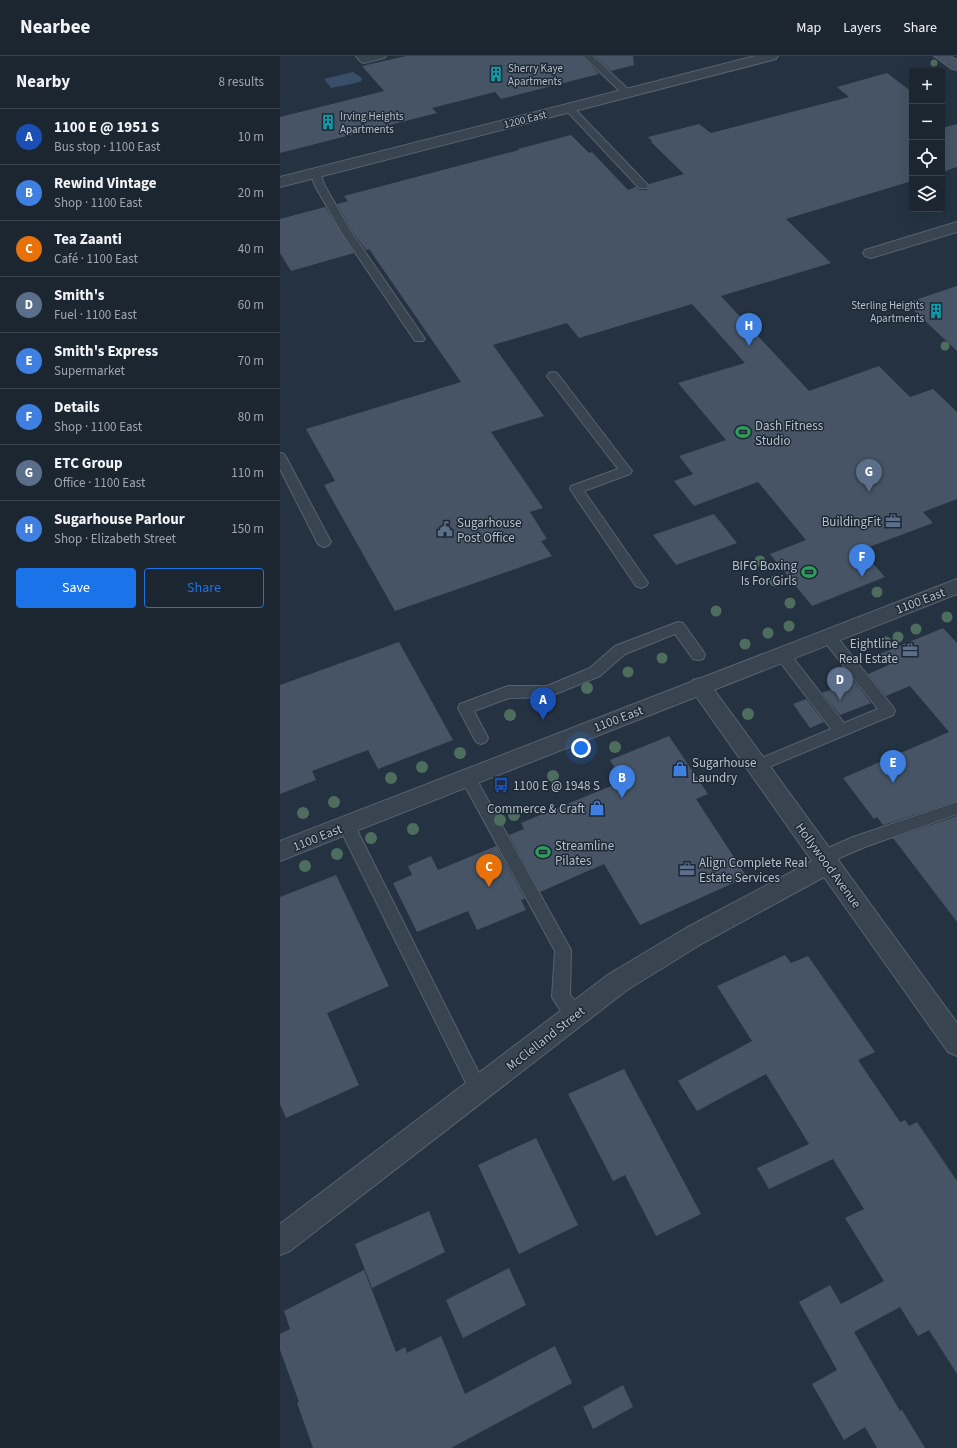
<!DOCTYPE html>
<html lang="en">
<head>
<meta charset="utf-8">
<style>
	:root { --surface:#1c2631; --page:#29323d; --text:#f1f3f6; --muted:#a0a5ab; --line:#3a434d; --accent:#1a73e8 }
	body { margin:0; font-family:"Source Sans 3",sans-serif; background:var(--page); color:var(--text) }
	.controls { position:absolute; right:12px; top:12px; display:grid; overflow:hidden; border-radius:4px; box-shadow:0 4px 16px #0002 }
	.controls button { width:36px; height:36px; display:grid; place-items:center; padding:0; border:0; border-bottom:1px solid var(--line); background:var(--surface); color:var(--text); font:20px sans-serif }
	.you { position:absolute; left:301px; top:692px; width:14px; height:14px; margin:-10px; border:3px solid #fff; border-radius:50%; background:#1a73e8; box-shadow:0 0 0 6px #1a73e833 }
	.badge { display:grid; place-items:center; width:26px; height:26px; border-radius:50%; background:var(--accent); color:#fff; font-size:13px; font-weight:700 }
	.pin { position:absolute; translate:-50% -33px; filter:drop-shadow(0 1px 2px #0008) }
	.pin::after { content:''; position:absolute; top:21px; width:14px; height:12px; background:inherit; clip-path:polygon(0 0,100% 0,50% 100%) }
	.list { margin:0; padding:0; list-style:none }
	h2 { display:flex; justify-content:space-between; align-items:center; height:52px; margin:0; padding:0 16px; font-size:17px }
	h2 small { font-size:13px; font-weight:400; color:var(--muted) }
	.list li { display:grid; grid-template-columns:26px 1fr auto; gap:12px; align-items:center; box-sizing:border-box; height:56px; padding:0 16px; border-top:1px solid var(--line) }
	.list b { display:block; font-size:15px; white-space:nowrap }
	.list p { margin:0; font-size:13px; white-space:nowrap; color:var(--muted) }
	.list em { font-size:13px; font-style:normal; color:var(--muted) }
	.actions { display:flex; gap:8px; padding:12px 16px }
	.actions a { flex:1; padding:9px 0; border:1px solid var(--accent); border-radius:4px; text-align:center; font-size:14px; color:var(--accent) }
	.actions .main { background:var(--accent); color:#fff }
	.icon { flex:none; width:22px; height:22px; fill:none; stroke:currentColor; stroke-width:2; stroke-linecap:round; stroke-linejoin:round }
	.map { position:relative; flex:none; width:677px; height:1392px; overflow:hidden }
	header { display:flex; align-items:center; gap:24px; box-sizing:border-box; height:56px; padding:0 20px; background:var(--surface); border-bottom:1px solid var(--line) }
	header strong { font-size:19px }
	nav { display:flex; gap:22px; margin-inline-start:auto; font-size:14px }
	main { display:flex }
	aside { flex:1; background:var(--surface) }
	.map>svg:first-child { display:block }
</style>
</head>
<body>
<header>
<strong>Nearbee</strong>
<nav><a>Map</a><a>Layers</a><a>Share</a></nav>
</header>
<main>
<aside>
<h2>Nearby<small>8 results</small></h2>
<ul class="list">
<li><span class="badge" style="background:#1a4fb4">A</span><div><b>1100 E @ 1951 S</b><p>Bus stop · 1100 East</p></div><em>10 m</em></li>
<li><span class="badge" style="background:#3f7fe0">B</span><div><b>Rewind Vintage</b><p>Shop · 1100 East</p></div><em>20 m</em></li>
<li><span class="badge" style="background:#e8710a">C</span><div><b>Tea Zaanti</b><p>Café · 1100 East</p></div><em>40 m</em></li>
<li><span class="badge" style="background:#5c6f8a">D</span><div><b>Smith's</b><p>Fuel · 1100 East</p></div><em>60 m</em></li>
<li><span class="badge" style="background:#3f7fe0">E</span><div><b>Smith's Express</b><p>Supermarket</p></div><em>70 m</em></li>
<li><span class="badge" style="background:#3f7fe0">F</span><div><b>Details</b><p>Shop · 1100 East</p></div><em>80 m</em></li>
<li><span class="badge" style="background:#5c6f8a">G</span><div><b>ETC Group</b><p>Office · 1100 East</p></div><em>110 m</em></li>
<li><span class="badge" style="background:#3f7fe0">H</span><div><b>Sugarhouse Parlour</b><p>Shop · Elizabeth Street</p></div><em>150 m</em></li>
</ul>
<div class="actions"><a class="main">Save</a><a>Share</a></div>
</aside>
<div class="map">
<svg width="677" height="1392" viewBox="0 0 677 1392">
	<rect width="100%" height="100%" fill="#253241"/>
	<path fill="#384e69" d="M 73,16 L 82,22 L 81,25 C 76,28 59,30 51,32 L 44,23 Z"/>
	<path fill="#465465" d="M 126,0 L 302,0 L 319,18 L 221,43 L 215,36 L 152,52 L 157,57 L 0,97 L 0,61 L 104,35 L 82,10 Z
		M 315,0 L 353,0 L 354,9 L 331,15 Z
		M 607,17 L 632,36 L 632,125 L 506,163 L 551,207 L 441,240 L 529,335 L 599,310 L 630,341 L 653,333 L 677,356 L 677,443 L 643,456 L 653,467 L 581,494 L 605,521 L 532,550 L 490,498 L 526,484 L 478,426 L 414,450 L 394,425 L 413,418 L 399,400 L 446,384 L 398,327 L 465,307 L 412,248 L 299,282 L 287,267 L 213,289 L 264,360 L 211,376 L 263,452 L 250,456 L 267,483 L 261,485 L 272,500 L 115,555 L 44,429 L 55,425 L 26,373 L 181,326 L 89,193 L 86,194 L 73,176 L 57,148 L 68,145 L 64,140 L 239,94 L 238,93 L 291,79 L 309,97 L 312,96 L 348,134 L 356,131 L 359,134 L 367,134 L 369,131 L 369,128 L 404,118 L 371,86 L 372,85 L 368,81 L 419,68 L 431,77 L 569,41 L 557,31 Z
		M 677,68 L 677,111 L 662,116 L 662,72 Z
		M 45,151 L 74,197 L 11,215 L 0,197 L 0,163 Z
		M 677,230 L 677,295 L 626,247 Z
		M 434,458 L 457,487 L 396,509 L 373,479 Z
		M 663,572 L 677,587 L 677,745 L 603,769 L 597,761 L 594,763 L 563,722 L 669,676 L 630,630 L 606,640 L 588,618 L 609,609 L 600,598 Z
		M 119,586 L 173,684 L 98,713 L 88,694 L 32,715 L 36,724 L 0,738 L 0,629 Z
		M 573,624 L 591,647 L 560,659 L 542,637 Z
		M 526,643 L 544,666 L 530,672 L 513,648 Z
		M 389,680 L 428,738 L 416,743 L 467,821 L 360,869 L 324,808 L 260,836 L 229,779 L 244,773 L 241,767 L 343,725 L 330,704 Z
		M 677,760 L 677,866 L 613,782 Z
		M 216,790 L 245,843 L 241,844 L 246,854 L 197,874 L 188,855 L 137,876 L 113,827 L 132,819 L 128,810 L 151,800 L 158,814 Z
		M 56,819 L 109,930 L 47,957 L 79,1029 L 6,1062 L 0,1048 L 0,841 Z
		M 505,899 L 511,907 L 528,900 L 595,996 L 578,1004 L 620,1066 L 625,1064 L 629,1070 L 637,1066 L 677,1125 L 677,1318 L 649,1274 L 638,1280 L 620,1251 L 574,1276 L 620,1355 L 622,1354 L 645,1392 L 597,1392 L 585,1371 L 564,1384 L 532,1328 L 557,1314 L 519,1246 L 550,1229 L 561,1248 L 604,1225 L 565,1162 L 584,1153 L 553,1103 L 489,1133 L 477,1112 L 529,1088 L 486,1018 L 417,1055 L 398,1025 L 472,985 L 437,930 Z
		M 344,1013 L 421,1158 L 376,1180 L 345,1119 L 333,1125 L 288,1038 Z
		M 256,1082 L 298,1169 L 239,1198 L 198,1109 Z
		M 149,1155 L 165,1196 L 92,1232 L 75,1188 Z
		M 229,1212 L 246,1249 L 183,1282 L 166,1244 Z
		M 84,1214 L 116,1296 L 125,1291 L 127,1297 L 161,1280 L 185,1338 L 275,1290 L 292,1327 L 171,1392 L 33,1392 L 17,1347 L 19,1346 L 0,1294 L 0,1278 L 10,1273 L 4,1255 Z
		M 343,1329 L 353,1351 L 313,1373 L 303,1351 Z"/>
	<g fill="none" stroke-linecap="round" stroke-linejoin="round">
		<g stroke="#57626e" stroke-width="2">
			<path id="service" d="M 76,0 L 106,0 L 104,2 L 84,7 L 81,6 Z
				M 303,0 L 313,0 L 350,35 L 352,37 L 350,39 L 344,39 Z
				M 289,49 L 292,50 L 367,128 L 368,130 L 367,132 L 359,132 L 286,54 L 284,52 Z
				M 35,114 L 40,117 L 45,130 L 72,177 L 145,283 L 143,285 L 135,285 L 62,177 L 35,130 L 30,117 Z
				M 273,316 L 277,317 L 352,415 L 350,418 L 304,435 L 366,524 L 368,527 L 366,530 L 361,532 L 356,530 L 290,433 L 291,430 L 338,413 L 269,323 L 267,320 L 269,317 Z
				M 0,397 L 4,398 L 6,401 L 51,486 L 49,489 L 44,491 L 39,489 L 37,486 L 0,413 Z
				M 398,566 L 403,567 L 423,595 L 425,599 L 423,603 L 418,604 L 413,603 L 395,578 L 345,598 L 320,620 L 273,639 L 268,641 L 229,642 L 194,655 L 208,682 L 206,686 L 201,688 L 196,686 L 178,652 L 180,648 L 228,630 L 267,630 L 310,612 L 335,590 Z
				M 548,575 L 553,576 L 613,651 L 615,655 L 613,659 L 482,714 L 477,716 L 472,714 L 469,710 L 472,706 L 551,673 L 497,602 L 495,598 L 497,594 L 502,593 L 507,594 L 564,667 L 598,653 L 543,584 L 541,580 L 543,576 Z
				M 188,715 L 193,717 L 291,894 L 290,939 L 302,953 L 305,958 L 302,963 L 296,966 C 286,962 277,951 272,941 L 275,895 L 180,721 L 183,717 Z
				M 677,746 L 677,758 L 585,791 L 543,809 L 537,807 L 535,802 L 537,797 L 573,781 Z
				M 66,763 L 72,764 L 204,1027 L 207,1033 L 204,1039 L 198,1041 L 192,1039 L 58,769 L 60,764 Z"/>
		</g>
		<g stroke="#57626e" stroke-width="2">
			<path id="minor" d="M 475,0 L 498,0 L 496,3 L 0,131 L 0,121 Z
				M 677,166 L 677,176 L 591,202 L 585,200 L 583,197 L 585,194 Z
				M 420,622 L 427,624 L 677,967 L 677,1000 L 668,996 L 544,821 L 423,887 L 347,934 L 10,1195 L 0,1199 L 0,1168 L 329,918 L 406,872 L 532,805 L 413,636 L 409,630 L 413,624 Z"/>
		</g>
		<g stroke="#57626e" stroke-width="2">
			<path id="tertiary" d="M 677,523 L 677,538 L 0,805 L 0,785 Z"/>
		</g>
		<g stroke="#57626e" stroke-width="2">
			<path id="secondary" d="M 654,0 L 670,0 L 677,4 L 677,14 L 672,13 Z"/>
		</g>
		<use href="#service" fill="#394451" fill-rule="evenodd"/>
		<use href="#minor" fill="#394451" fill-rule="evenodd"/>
		<use href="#tertiary" fill="#394451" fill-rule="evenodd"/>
		<use href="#secondary" fill="#475364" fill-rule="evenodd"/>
	</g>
	<g fill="#4d6d5e">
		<circle cx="654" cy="7" r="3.5"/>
		<circle cx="665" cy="290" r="4.5"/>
		<circle cx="480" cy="505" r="5.5"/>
		<circle cx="495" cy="525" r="5.5"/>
		<circle cx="597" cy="536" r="5.5"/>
		<circle cx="510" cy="547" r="5.5"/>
		<circle cx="436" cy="555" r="5.5"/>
		<circle cx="667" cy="561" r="5.5"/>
		<circle cx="509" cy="570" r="5.5"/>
		<circle cx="636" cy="573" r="5.5"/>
		<circle cx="488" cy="577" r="5.5"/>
		<circle cx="618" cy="581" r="5.5"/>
		<circle cx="606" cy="586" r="5.5"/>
		<circle cx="465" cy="588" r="5.5"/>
		<circle cx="382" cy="602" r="5.5"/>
		<circle cx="348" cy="616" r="5.5"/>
		<circle cx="307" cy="632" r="6"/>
		<circle cx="468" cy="658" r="6"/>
		<circle cx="230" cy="659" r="6"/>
		<circle cx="335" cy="691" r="6"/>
		<circle cx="180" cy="697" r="6"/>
		<circle cx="142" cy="711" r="6"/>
		<circle cx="273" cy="720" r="6"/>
		<circle cx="111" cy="722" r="6"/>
		<circle cx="54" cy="746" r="6"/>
		<circle cx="23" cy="757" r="6"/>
		<circle cx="234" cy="759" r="6"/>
		<circle cx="220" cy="764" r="6"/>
		<circle cx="133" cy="773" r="6"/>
		<circle cx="91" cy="782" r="6"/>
		<circle cx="57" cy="798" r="6"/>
		<circle cx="25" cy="810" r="6"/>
	</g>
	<defs>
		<g id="building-bare" transform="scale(1.2)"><path d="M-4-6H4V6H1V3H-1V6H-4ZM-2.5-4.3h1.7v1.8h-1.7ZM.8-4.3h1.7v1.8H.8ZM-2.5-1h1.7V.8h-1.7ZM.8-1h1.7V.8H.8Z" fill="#0f9aa8" stroke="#1e2936" stroke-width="2.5" paint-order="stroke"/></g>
		<g id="stadium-bare" transform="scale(1.2)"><path d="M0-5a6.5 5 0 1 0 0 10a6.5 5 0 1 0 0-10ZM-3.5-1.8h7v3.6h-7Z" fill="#2e9e5b" stroke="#1e2936" stroke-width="2.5" paint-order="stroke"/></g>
		<g id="office-bare" transform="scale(1.2)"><path d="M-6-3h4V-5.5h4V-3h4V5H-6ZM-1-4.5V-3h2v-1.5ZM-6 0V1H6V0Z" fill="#5c6f8a" stroke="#1e2936" stroke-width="2.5" paint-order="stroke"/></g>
		<g id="civic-bare" transform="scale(1.2)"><path d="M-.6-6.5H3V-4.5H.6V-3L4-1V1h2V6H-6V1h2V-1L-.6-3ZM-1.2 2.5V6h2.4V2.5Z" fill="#5c6f8a" stroke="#1e2936" stroke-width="2.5" paint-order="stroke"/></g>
		<g id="shop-bare" transform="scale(1.2)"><path d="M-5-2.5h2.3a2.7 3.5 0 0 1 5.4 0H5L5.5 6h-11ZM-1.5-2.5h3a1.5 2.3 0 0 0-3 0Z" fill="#3f7fe0" stroke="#1e2936" stroke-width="2.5" paint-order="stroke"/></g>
		<g id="bus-bare" transform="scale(1.2)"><path d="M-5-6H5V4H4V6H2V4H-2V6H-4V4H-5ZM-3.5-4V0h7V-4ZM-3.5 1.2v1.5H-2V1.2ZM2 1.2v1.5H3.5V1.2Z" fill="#1a4fb4" stroke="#1e2936" stroke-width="2.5" paint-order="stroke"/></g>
	</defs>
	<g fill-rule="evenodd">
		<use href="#building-bare" x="216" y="18"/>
		<use href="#building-bare" x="48" y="66"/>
		<use href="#building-bare" x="656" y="255"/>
		<use href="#stadium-bare" x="463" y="376"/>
		<use href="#office-bare" x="613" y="465"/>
		<use href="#civic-bare" x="165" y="473"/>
		<use href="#stadium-bare" x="529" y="516"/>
		<use href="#office-bare" x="630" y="594"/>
		<use href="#shop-bare" x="400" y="713"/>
		<use href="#bus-bare" x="221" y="729"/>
		<use href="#shop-bare" x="317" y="752"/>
		<use href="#stadium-bare" x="263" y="796"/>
		<use href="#office-bare" x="407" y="813"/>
	</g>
	<g text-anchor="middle" stroke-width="3" stroke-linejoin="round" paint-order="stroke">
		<g font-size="11" fill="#b6bfcb" stroke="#1e2936" text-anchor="start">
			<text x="228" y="16">Sherry Kaye<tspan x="228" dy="13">Apartments</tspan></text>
			<text x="60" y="64">Irving Heights<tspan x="60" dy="13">Apartments</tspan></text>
			<text x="644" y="253" text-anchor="end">Sterling Heights<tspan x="644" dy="13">Apartments</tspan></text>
		</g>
		<g font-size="11" fill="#b6bfcb" stroke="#1e2936">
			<text transform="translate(245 63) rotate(-14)" y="4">1200 East</text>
		</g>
		<g font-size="13" fill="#b6bfcb" stroke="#1e2936" text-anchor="start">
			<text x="475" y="374">Dash Fitness<tspan x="475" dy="15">Studio</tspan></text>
			<text x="601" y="470" text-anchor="end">BuildingFit</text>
			<text x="177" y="471">Sugarhouse<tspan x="177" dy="15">Post Office</tspan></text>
			<text x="517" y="514" text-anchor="end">BIFG Boxing<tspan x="517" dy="15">Is For Girls</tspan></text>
			<text x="618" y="592" text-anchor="end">Eightline<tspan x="618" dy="15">Real Estate</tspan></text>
			<text x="412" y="711">Sugarhouse<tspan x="412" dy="15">Laundry</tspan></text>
			<text x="233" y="734">1100 E @ 1948 S</text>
			<text x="305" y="757" text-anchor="end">Commerce &amp; Craft</text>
			<text x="275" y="794">Streamline<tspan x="275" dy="15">Pilates</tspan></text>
			<text x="419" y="811">Align Complete Real<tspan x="419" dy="15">Estate Services</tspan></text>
		</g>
		<g font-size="13" fill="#b6bfcb" stroke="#1e2936">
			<text transform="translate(640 544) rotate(-21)" y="5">1100 East</text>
			<text transform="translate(338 662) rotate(-21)" y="5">1100 East</text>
			<text transform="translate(37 781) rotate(-22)" y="5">1100 East</text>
			<text transform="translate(549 809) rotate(54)" y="5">Hollywood Avenue</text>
			<text transform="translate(265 982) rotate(-38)" y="5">McClelland Street</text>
		</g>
	</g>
</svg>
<div class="controls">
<button>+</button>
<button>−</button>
<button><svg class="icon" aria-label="locate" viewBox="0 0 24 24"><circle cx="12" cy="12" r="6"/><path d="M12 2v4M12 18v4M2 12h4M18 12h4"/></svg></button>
<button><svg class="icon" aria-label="layers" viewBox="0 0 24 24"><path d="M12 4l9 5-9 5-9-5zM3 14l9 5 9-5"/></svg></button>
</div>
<div class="you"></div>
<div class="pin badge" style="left:263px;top:664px;background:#1a4fb4">A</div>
<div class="pin badge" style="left:342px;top:742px;background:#3f7fe0">B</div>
<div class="pin badge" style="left:209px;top:831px;background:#e8710a">C</div>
<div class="pin badge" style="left:560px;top:644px;background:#5c6f8a">D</div>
<div class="pin badge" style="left:613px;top:727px;background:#3f7fe0">E</div>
<div class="pin badge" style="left:582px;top:521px;background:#3f7fe0">F</div>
<div class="pin badge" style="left:589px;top:436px;background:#5c6f8a">G</div>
<div class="pin badge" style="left:469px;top:290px;background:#3f7fe0">H</div>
</div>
</main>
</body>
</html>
